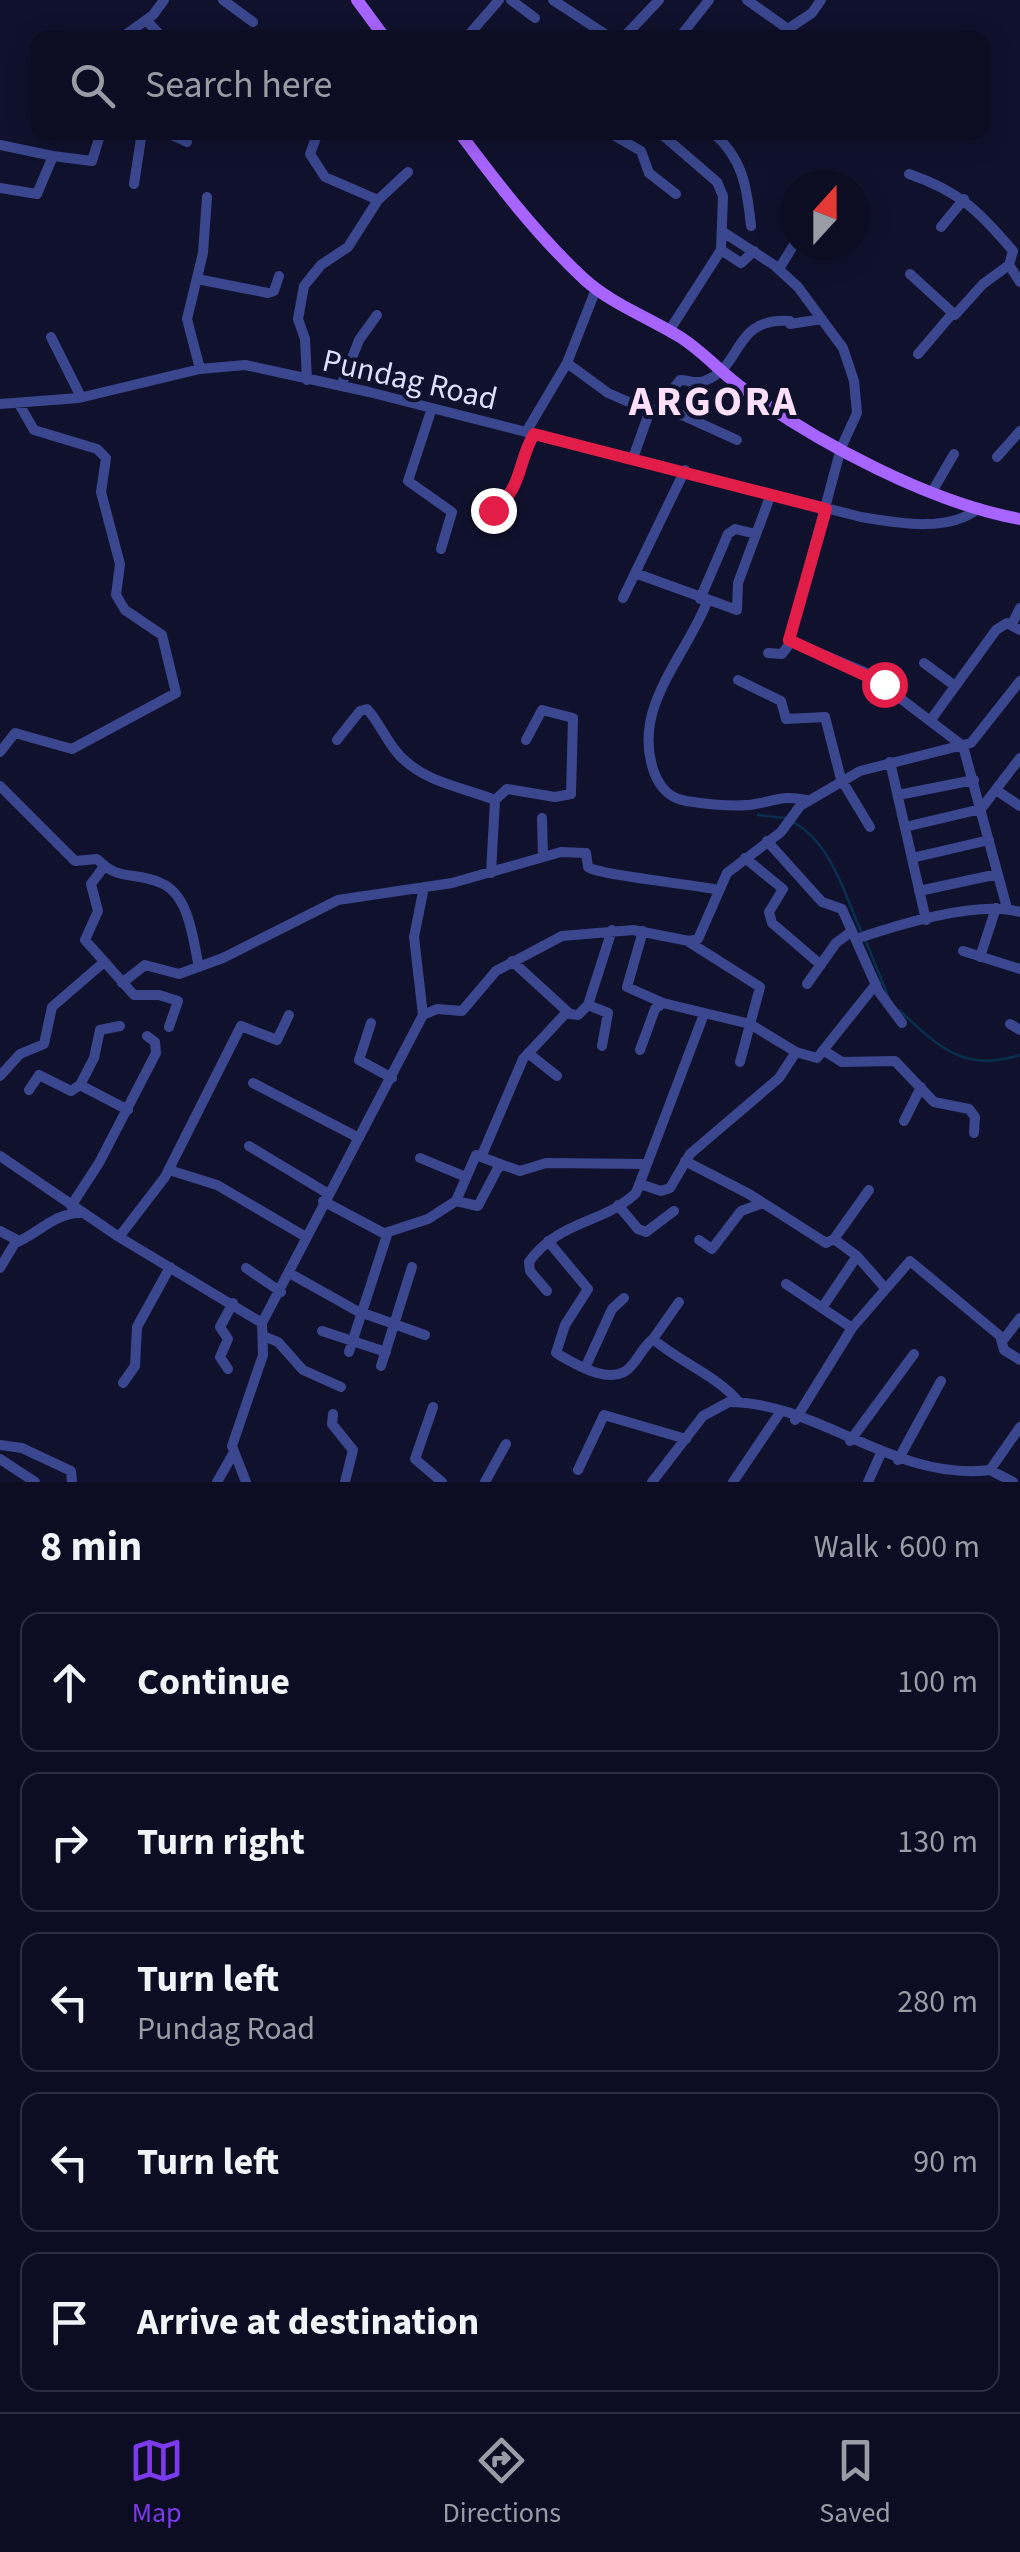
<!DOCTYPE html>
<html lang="en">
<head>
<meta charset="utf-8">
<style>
	:root { --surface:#0c0d22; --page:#1a1b2f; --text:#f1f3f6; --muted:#9a9ca5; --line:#2c2d40; --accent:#7c3aed }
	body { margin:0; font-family:"Source Sans 3",sans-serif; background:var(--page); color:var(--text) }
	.compass { position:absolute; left:780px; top:170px; width:90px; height:90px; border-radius:50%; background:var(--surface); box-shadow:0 5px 25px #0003; rotate:21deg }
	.stop { position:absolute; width:30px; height:30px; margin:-22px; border:8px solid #e11d48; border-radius:50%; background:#fff }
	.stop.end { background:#e11d48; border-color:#fff; box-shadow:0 2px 10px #0008 }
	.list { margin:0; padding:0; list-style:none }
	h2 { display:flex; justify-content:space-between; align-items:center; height:130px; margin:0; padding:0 40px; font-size:42px }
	h2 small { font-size:32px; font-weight:400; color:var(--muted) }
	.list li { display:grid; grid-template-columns:65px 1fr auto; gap:30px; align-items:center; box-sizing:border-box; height:140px; margin:0 20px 20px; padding:0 20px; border:2px solid var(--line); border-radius:20px }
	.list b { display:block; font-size:38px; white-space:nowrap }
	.list p { margin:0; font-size:32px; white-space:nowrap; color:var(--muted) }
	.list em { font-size:32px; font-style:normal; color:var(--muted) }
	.icon { flex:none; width:55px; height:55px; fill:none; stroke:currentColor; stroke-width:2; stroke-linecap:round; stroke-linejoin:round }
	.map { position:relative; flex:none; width:1020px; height:1482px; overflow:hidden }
	.search { position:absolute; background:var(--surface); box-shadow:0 5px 25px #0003; left:30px; right:30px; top:30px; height:110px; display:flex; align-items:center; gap:25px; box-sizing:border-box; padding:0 35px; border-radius:20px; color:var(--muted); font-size:38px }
	.sheet { height:930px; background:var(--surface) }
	nav { display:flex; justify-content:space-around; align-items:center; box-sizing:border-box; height:140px; border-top:2px solid var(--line); background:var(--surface); font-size:28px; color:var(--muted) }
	nav a { display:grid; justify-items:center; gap:5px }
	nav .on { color:var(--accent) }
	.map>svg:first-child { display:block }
</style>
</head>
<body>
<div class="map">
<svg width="1020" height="1482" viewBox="0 0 1020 1482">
	<rect width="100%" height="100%" fill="#10112d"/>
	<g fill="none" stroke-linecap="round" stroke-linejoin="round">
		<path stroke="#092f4e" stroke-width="2.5" d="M 758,815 L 786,818
			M 793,822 C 832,844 844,893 861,931
			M 865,939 L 888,996
			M 899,1010 C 939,1047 964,1073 1020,1055"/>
		<path stroke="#3a478e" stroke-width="10" d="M 223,0 L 253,22
			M 511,0 L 535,18
			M 553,0 L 611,38
			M 747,0 L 788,29 L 812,13 L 821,0
			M 146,20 L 163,38
			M 121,38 L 153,15 L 164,0
			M 466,38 L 499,0
			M 623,38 L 659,0
			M 679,38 L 709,0
			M 165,132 L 187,142
			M 318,132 L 310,154 L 325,177 L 378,200
			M 608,132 L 641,151 L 649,173 L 676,194
			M 659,132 L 717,182 L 723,196 L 721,250 L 669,331
			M 712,132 C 743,158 747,187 751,226
			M 0,145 L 53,156
			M 909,174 C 959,191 979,211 1013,251 L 1009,265 L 1020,282
			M 134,184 L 142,132
			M 0,188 L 37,194 L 53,156 L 92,161 L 101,132
			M 941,227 L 964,199
			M 723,232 L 774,265 L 798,287 L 843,348 L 854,381 L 857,413 L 841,448 L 788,646 L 782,654 L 768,653
			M 721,250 L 741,263 L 754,251
			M 779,269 L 795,243
			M 910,274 L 955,315 L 983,284 L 1009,265
			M 197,279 L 268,293 L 274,291 L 279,276
			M 790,324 L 822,319
			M 51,337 L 81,397
			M 918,354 L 952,314
			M 567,363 L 608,393 L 654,413 L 680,380 C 688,380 697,384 704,381 C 744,368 731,317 790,321
			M 200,369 L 187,319 L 203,253 L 207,197
			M 307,380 L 305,339 L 298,319 L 304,286 L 321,265 L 348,247 L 378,200 L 408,172
			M 341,386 L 359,340 L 377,315
			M 0,404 L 79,398 L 200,369 L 245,365 L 369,392 L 861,517 C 897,523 949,533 979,508
			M 662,406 L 737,440
			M 432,408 L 408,481 L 452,512 L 441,549
			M 526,432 L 567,363 L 596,289
			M 997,457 L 1020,431
			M 633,458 L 649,413
			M 933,490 L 954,454
			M 478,518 C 527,492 511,474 533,434
			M 635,573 L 737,610 L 738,583 L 771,494
			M 623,598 L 685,470
			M 700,599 L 728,534 L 735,529 L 756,534
			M 707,602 C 685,658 631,708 654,772 C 660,788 669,798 686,801 C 706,804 735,808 755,804 C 780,800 780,795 807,800
			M 1012,624 L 1020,608
			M 789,640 L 867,673 L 963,746 L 1007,908
			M 924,663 L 955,686
			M 738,680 L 781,701 L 786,719 L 825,717 L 841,779 L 870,827
			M 930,721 L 996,630 L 1007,623 L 1020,630
			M 337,740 L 360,711 L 367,709 C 380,723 386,741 400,756 C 426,783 462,787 495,800 L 491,873
			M 0,752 L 15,733 L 72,749 L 176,693 L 162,635 L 125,610 L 116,595 L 120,564 L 101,492 L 106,458 L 97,449 L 34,430 L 19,404
			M 890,762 L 926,920
			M 0,786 L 75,861 L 97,859 C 119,882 134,871 161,883 C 190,895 193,941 199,967
			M 996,790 L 1020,806
			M 898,795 L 974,780
			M 495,800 L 507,789 L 555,797 L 571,794 L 573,718 L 542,710 L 526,740
			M 542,818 L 543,856
			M 905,827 L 981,809 L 1020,758
			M 767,841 L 822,902 L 842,909 L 879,992 L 902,1023
			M 745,858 L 783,889 L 769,912 L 772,923 L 821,965
			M 912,858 L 989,840
			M 103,868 L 91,884 L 98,911 L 85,940 L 134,995 L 159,995 L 178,1001 L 169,1027
			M 919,891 L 998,874
			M 643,931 L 627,987 L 663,1003
			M 856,939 C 897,925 978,900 1020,912
			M 689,942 L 760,987 L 740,1062
			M 963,951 L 1020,969
			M 980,957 L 996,908
			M 512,961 L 570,1014 L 578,1015 L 588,1005 L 608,1013 L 602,1046
			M 122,983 L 145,965 L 179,974 L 223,958 L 338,900 L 452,883 L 561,852 L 586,853 L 588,867 C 598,875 697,885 719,890
			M 807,984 L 836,943 L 852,931
			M 588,1005 L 612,930
			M 423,1015 L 414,937 L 424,887
			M 371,1023 L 359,1060 L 392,1078
			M 1010,1024 L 1020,1030
			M 640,1050 L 655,1009 L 663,1003 L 750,1024 L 796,1052 L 817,1058 L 876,984
			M 826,1052 L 842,1062 L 895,1061 L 934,1102 L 969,1109 L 975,1117 L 974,1133
			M 528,1053 L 557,1076
			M 0,1076 L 20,1054 L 44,1044 L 52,1007 L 103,963
			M 253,1083 L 359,1138
			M 80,1085 L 94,1058 L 100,1030 L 120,1026
			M 29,1090 L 39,1075 L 71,1091 L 80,1085 L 128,1110
			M 904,1121 L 921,1087
			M 249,1146 L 327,1193
			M 482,1155 L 523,1059 L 567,1012
			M 0,1156 L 119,1237 L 262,1323 L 423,1015 L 437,1009 L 462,1011 L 496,971 L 562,936 L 633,930 L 689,941 L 698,939 L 727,873 L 781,832 L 800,806 L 860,771 L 971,743 L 1020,681
			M 420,1158 L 466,1177
			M 685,1161 L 749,1194 L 826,1243 L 834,1239 L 869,1190
			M 169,1170 L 217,1185 L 306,1237
			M 640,1184 L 661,1191 L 670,1188 L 690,1154 L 779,1078 L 796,1052
			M 323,1201 L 387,1235 L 349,1352
			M 456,1201 L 476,1155 L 500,1164
			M 618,1205 L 638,1229 L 646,1232 L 674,1211
			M 71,1206 L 99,1163 L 156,1053 L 155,1042 L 147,1036
			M 0,1231 L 19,1241
			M 385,1233 L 428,1219 L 456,1201 L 478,1206 L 500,1164 L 520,1171 L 546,1163 L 646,1164
			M 119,1237 L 165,1177 L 241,1026 L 277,1040 L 289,1015
			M 699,1240 L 712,1249 L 741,1211 L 763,1203
			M 548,1241 L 588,1289 L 565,1325 L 556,1353 C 575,1364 614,1389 632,1365 C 640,1356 643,1347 653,1339
			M 857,1256 L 885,1288
			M 0,1268 L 15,1243 C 38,1234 54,1213 80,1213
			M 246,1268 L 281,1292
			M 291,1274 L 357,1311 L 425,1335
			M 786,1284 L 822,1308
			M 547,1291 L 530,1271 L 529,1262 C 559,1220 603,1224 636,1193 L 704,1014
			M 679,1302 L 653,1339 C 681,1363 716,1375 739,1402
			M 852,1328 L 910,1261 L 1000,1336 L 1004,1350 L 1020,1360
			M 322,1331 L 386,1352
			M 266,1337 L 278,1342 L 303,1370 L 341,1387
			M 1004,1339 L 1020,1318
			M 381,1366 L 412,1267
			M 585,1368 L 612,1309 L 624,1298
			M 228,1369 L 220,1357 L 228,1339 L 220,1327 L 233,1303
			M 123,1383 L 135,1366 L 137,1327 L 170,1267
			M 433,1407 L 415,1459 L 442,1482
			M 333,1414 L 332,1424 L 353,1450 L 345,1482
			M 795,1420 L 852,1328 L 822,1308 L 857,1256 L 834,1239
			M 850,1441 L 914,1354
			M 0,1445 L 22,1448 L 71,1471 L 72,1482
			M 0,1459 L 35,1482
			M 898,1460 L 941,1381
			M 578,1470 L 604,1415 L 686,1439
			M 990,1470 L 1013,1482
			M 217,1482 L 233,1454
			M 246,1482 L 232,1446 L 263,1355 L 262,1323
			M 485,1482 L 506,1444
			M 652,1482 L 703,1416 L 729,1402 C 818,1402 895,1482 990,1470 L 1020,1427
			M 733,1482 L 779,1414
			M 868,1482 L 881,1453"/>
		<path stroke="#a764ff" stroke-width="12" d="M 357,0 L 385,38
			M 459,132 C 497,183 536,234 583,278 C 611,304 648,317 680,337 C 704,352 722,374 745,390 C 818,443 931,503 1020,519"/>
	</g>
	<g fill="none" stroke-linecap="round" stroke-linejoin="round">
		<path stroke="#e11d48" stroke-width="12" d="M 493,510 C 523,489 517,463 534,434 L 826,509 L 789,640 L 884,684"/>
	</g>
	<g text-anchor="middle" stroke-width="8" stroke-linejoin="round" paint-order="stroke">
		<g font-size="32" fill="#dddfff" stroke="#10112d">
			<text transform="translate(410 379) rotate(13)" y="11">Pundag Road</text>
		</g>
		<g font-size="42" font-weight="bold" letter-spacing="2.5" fill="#ffdff9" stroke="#10112d">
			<text x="714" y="415">ARGORA</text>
		</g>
	</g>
</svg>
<svg class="compass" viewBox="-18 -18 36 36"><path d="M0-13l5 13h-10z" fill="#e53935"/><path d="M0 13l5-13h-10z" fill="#9a9ca5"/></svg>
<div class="stop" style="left:884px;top:684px"></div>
<div class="stop end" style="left:493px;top:510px"></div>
<div class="search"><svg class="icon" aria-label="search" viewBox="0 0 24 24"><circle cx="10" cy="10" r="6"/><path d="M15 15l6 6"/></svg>Search here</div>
</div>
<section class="sheet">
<h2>8 min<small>Walk · 600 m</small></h2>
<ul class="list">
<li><svg class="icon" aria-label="ahead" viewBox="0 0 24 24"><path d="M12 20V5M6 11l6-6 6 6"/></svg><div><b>Continue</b></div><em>100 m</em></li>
<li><svg class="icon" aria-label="right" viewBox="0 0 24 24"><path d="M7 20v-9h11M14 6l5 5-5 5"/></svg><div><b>Turn right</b></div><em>130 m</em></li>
<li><svg class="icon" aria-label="left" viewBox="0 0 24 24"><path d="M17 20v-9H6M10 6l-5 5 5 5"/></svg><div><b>Turn left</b><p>Pundag Road</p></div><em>280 m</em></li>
<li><svg class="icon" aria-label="left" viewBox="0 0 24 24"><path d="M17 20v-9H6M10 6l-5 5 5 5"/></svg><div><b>Turn left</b></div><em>90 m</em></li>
<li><svg class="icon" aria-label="arrive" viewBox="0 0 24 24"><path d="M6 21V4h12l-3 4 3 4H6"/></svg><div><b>Arrive at destination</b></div></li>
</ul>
</section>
<nav>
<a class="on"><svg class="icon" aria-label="map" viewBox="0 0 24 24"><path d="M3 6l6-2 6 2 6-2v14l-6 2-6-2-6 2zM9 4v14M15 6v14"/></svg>Map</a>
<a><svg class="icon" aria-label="directions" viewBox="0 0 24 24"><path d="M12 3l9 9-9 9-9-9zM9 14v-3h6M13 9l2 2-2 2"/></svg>Directions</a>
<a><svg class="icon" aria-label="saved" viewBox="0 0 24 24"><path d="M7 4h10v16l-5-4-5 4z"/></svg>Saved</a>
</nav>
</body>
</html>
